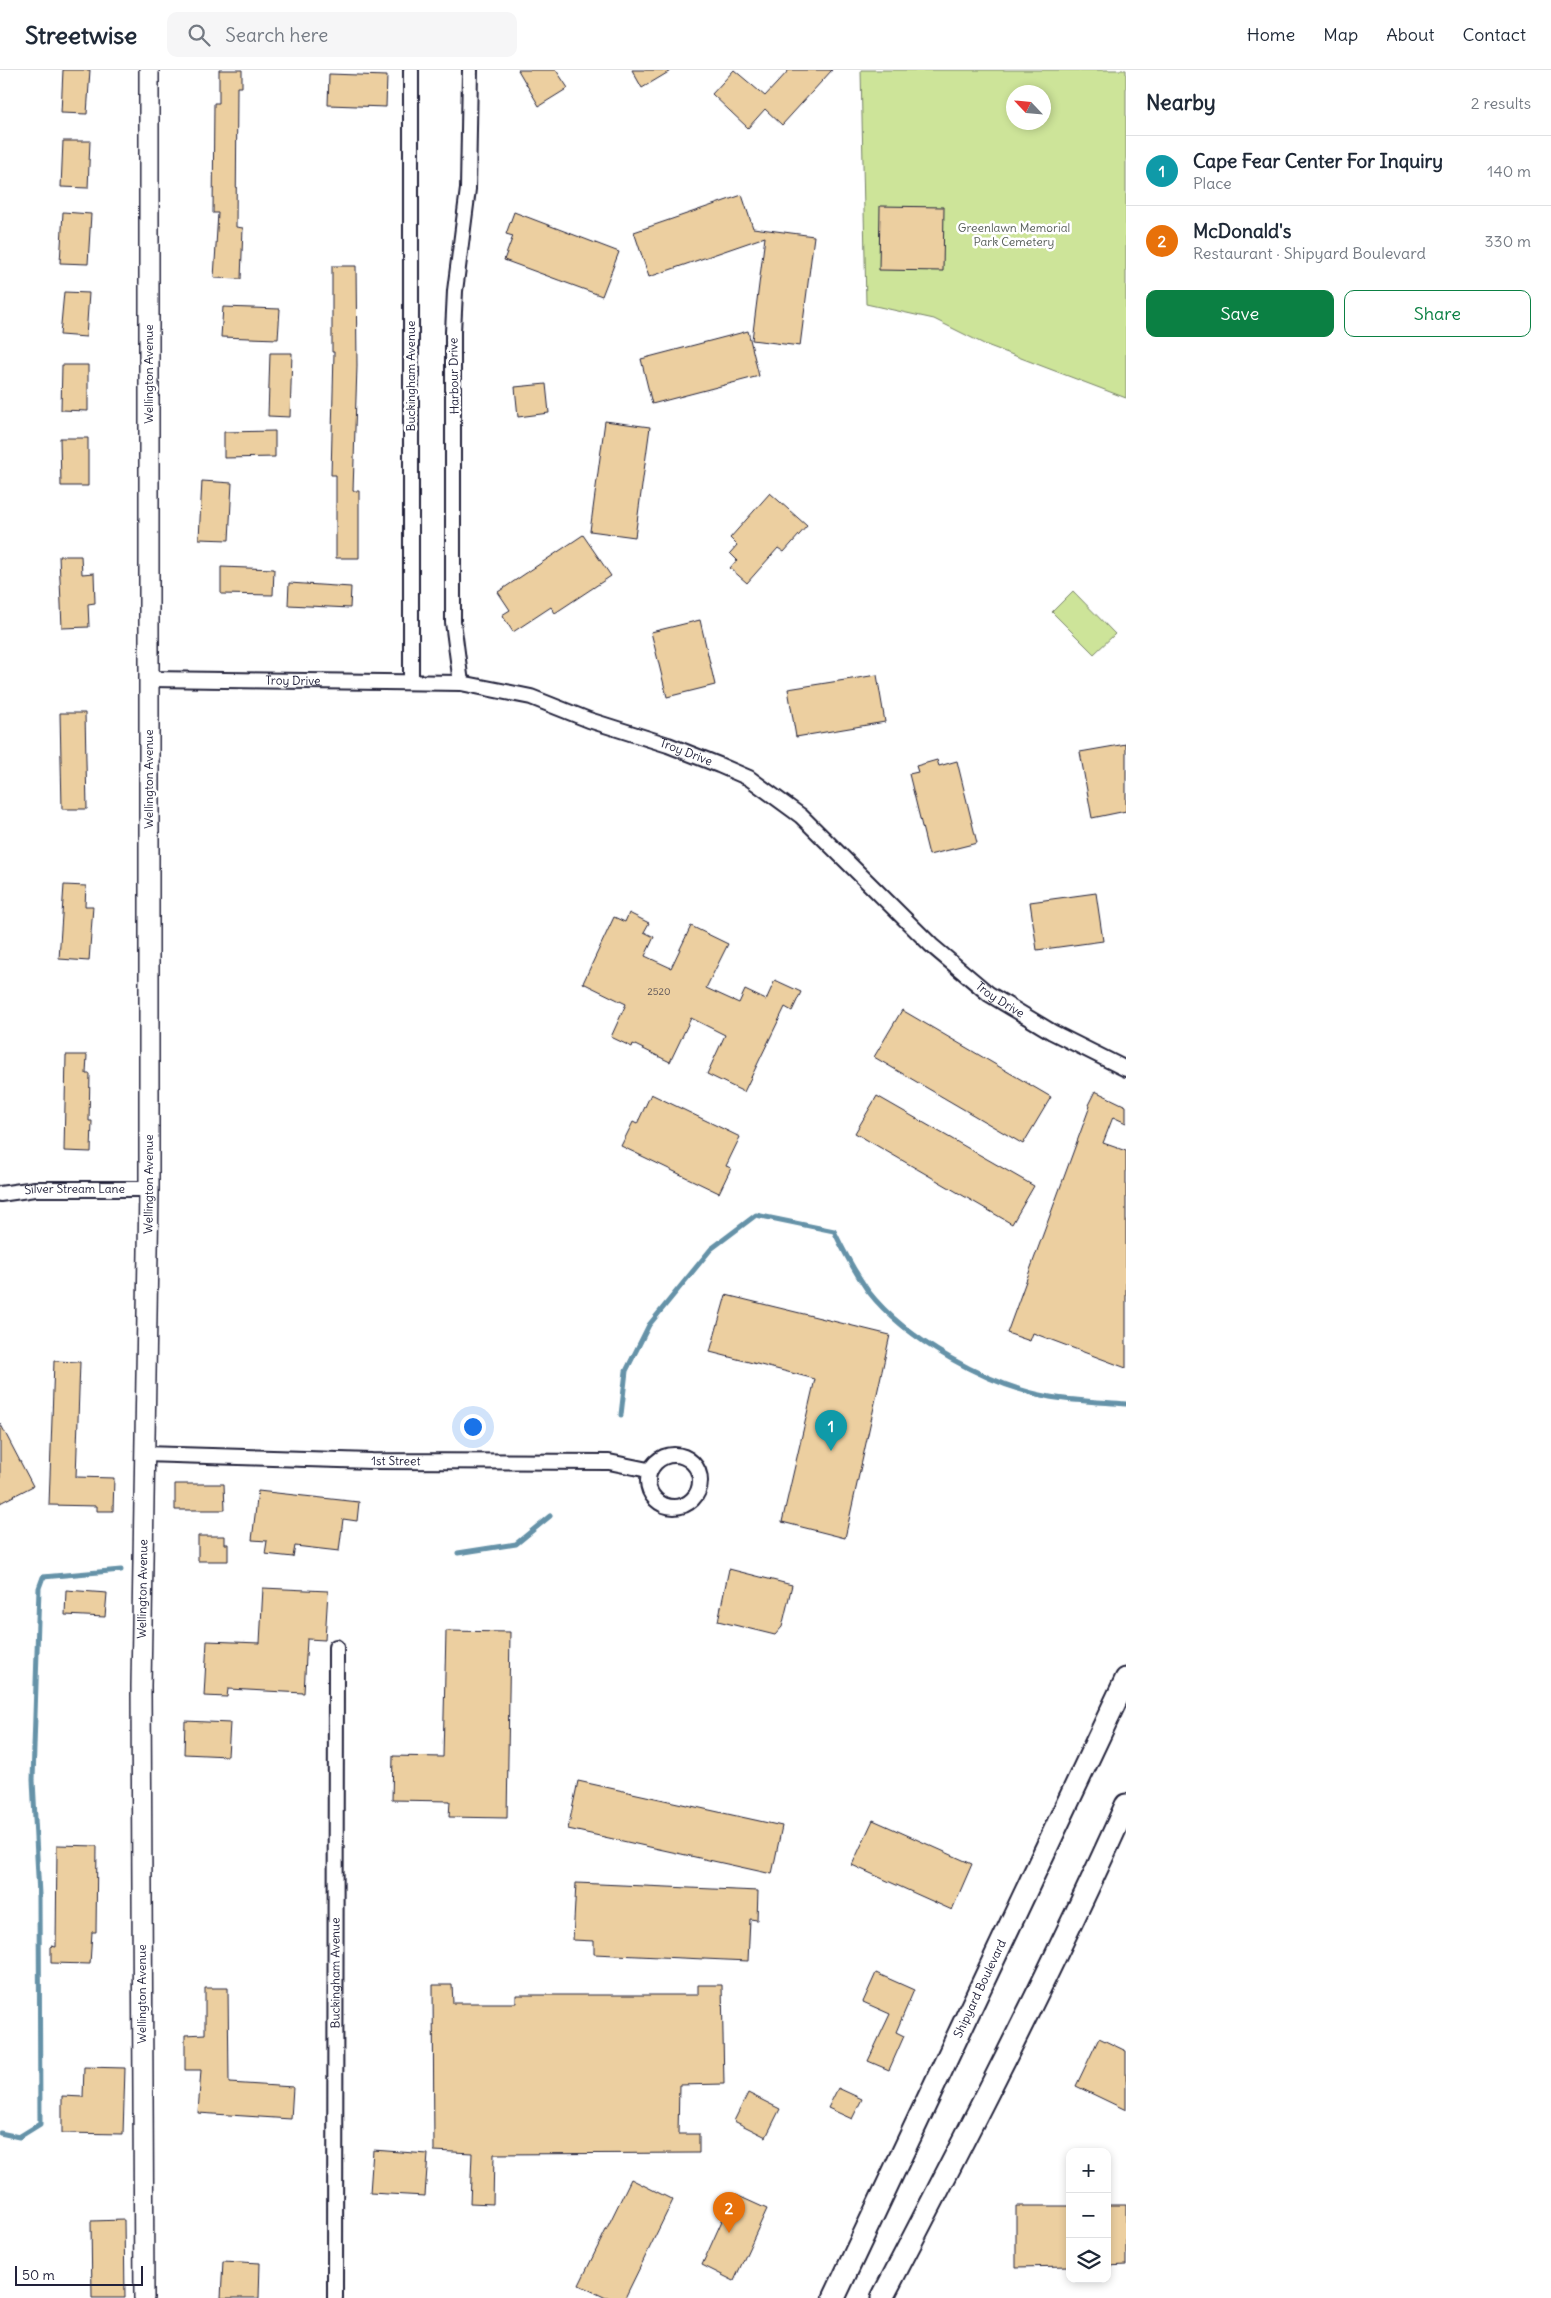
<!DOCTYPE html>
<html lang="en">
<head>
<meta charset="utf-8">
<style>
	:root { --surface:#fff; --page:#f6f6f7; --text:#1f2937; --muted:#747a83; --line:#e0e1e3; --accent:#0b8043 }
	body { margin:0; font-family:Delius,sans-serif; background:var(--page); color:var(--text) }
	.controls { position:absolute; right:15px; bottom:15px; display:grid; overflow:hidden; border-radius:10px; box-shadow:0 2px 8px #0003 }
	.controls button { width:45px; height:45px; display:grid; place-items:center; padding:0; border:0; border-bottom:1px solid var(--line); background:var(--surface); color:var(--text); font:25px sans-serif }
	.compass { position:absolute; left:1006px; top:15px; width:45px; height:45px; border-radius:50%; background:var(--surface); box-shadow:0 2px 8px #0003; rotate:296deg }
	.scale { position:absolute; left:15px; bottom:12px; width:128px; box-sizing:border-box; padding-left:5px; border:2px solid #22223b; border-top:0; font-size:14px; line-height:18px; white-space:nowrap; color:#22223b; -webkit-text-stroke:4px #fff; paint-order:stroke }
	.you { position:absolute; left:472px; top:1356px; width:18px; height:18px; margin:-12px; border:4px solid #fff; border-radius:50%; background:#1a73e8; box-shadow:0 0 0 8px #1a73e833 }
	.badge { display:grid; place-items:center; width:32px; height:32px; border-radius:50%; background:var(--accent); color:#fff; font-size:16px; font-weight:700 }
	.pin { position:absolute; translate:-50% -41px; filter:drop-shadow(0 1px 2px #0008) }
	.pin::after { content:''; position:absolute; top:26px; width:18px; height:15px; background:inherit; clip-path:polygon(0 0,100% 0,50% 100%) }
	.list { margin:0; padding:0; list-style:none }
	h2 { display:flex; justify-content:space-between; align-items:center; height:65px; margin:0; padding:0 20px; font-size:21px }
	h2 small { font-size:16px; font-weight:400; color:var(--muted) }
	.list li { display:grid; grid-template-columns:32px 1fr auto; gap:15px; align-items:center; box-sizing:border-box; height:70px; padding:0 20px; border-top:1px solid var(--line) }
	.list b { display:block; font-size:19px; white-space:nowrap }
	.list p { margin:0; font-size:16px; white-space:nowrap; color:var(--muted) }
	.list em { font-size:16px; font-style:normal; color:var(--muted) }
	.actions { display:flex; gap:10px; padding:15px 20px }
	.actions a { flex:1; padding:11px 0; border:1px solid var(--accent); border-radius:10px; text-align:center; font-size:18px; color:var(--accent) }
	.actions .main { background:var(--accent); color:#fff }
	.icon { flex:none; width:28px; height:28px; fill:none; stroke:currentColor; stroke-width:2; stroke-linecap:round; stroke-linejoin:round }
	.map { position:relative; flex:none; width:1126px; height:2228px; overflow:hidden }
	header { display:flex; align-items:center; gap:30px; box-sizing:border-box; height:70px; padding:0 25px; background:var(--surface); border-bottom:1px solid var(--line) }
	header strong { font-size:24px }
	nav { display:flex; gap:28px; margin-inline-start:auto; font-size:18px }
	.search { width:350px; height:45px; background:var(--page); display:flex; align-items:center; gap:12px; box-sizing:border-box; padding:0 18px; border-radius:10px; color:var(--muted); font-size:19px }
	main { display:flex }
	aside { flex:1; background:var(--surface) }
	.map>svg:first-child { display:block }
</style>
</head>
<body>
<header>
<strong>Streetwise</strong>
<div class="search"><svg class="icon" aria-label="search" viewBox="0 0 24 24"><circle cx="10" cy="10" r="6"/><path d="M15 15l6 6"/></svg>Search here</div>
<nav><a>Home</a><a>Map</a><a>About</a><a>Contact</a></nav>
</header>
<main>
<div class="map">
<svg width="1126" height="2228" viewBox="0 0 1126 2228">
	<rect width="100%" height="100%" fill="#fff"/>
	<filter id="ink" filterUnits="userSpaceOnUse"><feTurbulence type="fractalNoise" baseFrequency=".02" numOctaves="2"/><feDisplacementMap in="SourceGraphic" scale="10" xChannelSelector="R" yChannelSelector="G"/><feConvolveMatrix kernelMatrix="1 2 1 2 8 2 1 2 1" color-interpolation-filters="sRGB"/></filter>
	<g filter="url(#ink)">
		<path fill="#cde499" stroke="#78836a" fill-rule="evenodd" d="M 861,0 L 1126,0 L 1126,328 L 984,274 L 934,249 L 866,234 ZM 1014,22 L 1044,22 L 1044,52 L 1014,52 Z
			M 1073,521 L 1115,564 L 1094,584 L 1052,542 Z"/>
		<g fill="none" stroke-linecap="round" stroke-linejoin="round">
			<path stroke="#6592a8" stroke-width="5" d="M 621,1345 L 626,1301 L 649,1255 L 711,1179 L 756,1145 L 834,1161 C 844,1182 855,1202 868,1221 C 906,1270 989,1316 1050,1327 C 1075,1331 1101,1332 1126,1334
				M 458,1483 L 516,1474 L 550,1446
				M 0,2063 L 19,2067 L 40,2054 L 39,1825 L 33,1710 L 39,1518 L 43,1507 L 121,1500"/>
		</g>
		<path fill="#eccfa0" stroke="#22223b" d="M 63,0 L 90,0 L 87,44 L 61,43 Z
			M 219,0 L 242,0 L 242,17 L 237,17 L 236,157 L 243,158 L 241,209 L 214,208 L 218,143 L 213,143 L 214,33 L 219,33 Z
			M 518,0 L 556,0 L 568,18 L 539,36 Z
			M 632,0 L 672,0 L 642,18 Z
			M 734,0 L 765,26 L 789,0 L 832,0 L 782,55 L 765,39 L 748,58 L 712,24 Z
			M 329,4 L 387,6 L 386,37 L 328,35 Z
			M 63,71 L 90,71 L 88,118 L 61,117 Z
			M 742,125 L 753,158 L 814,166 L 800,276 L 752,270 L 765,167 L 649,207 L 634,162 Z
			M 880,136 L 944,137 L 943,201 L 879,200 Z
			M 63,142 L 91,144 L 88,194 L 60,193 Z
			M 514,142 L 619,182 L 602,226 L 504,190 L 513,166 L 506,164 Z
			M 332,196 L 356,196 L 357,296 L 353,421 L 359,421 L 359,488 L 336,488 L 336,405 L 331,405 L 334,282 L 332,282 Z
			M 64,222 L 89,223 L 86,267 L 60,265 Z
			M 223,237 L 280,239 L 278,269 L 221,267 Z
			M 748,261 L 759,306 L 652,334 L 641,289 Z
			M 270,283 L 292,283 L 290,347 L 268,346 Z
			M 62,295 L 88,295 L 88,341 L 61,340 Z
			M 546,314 L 549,343 L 518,347 L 515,317 Z
			M 605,351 L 650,357 L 635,467 L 590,461 Z
			M 275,361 L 275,387 L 224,388 L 224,362 Z
			M 60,368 L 88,368 L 88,416 L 61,416 Z
			M 202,411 L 232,413 L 229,470 L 199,469 Z
			M 770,423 L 807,456 L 784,482 L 778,478 L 747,513 L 730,498 L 737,490 L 730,483 L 737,475 L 730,468 Z
			M 583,465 L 611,506 L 555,543 L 551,537 L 513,562 L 502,545 L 510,540 L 498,522 Z
			M 59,486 L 81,486 L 82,504 L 94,503 L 95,533 L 88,534 L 89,557 L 62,558 Z
			M 221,497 L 274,499 L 273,525 L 221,524 Z
			M 289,513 L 351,517 L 350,538 L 288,535 Z
			M 700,550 L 715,615 L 667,627 L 651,562 Z
			M 877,605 L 885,652 L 796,667 L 788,619 Z
			M 60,643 L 85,643 L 87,739 L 62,739 Z
			M 1126,674 L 1126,741 L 1092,748 L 1080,682 Z
			M 937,690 L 939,696 L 957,691 L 977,773 L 929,785 L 909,704 L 918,702 L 916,696 Z
			M 64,815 L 86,816 L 85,836 L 93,836 L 89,891 L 59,889 Z
			M 1096,823 L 1103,871 L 1037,880 L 1030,832 Z
			M 629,843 L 649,853 L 644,862 L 654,867 L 645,886 L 671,898 L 691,856 L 728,874 L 706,918 L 739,933 L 745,920 L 766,930 L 775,910 L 801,922 L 792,941 L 785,937 L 744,1022 L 707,1004 L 725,965 L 691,948 L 670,992 L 633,974 L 632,977 L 611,967 L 626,934 L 583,913 L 614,847 L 625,852 Z
			M 902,940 L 1051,1027 L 1023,1074 L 874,987 Z
			M 66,985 L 87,985 L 86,1004 L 90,1004 L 89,1051 L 92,1051 L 91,1082 L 64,1081 Z
			M 1095,1021 L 1126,1036 L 1126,1053 L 1113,1047 L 1103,1073 L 1126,1081 L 1126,1298 L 1033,1263 L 1030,1271 L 1007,1263 L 1090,1036 L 1088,1035 Z
			M 651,1024 L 740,1067 L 726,1096 L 731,1098 L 719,1123 L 621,1076 L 633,1052 L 637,1054 Z
			M 877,1026 L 1034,1116 L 1012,1154 L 855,1063 Z
			M 726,1225 L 890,1265 L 845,1468 L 782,1452 L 815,1309 L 710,1282 Z
			M 54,1291 L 80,1292 L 76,1407 L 114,1408 L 113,1441 L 97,1441 L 97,1436 L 49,1435 Z
			M 0,1353 L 33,1416 L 0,1433 Z
			M 175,1414 L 224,1414 L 225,1440 L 175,1440 Z
			M 258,1421 L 359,1432 L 357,1451 L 343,1449 L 339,1481 L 295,1476 L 293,1487 L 265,1484 L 267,1471 L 252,1470 Z
			M 198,1466 L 225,1466 L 225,1474 L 228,1474 L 228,1491 L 198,1491 Z
			M 729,1499 L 792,1515 L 782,1557 L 775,1565 L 718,1551 Z
			M 263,1518 L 328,1521 L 325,1570 L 307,1569 L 304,1623 L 228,1619 L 227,1627 L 204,1626 L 207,1571 L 260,1573 Z
			M 66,1520 L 107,1523 L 105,1547 L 65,1545 Z
			M 446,1561 L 510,1562 L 507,1748 L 449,1747 L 450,1731 L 392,1730 L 393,1686 L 443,1687 Z
			M 185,1651 L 230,1653 L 228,1686 L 184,1684 Z
			M 578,1711 L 782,1756 L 772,1804 L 568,1759 Z
			M 873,1750 L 972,1794 L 952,1840 L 852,1795 Z
			M 57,1775 L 97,1776 L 96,1862 L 92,1862 L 90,1894 L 51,1893 L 51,1876 L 56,1877 Z
			M 576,1813 L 758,1821 L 757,1850 L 750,1849 L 748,1891 L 594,1884 L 594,1871 L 573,1870 Z
			M 876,1903 L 914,1920 L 896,1962 L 904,1966 L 889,2000 L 868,1991 L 890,1944 L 863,1932 Z
			M 433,1915 L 452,1915 L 453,1933 L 516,1933 L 516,1925 L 698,1925 L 698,1915 L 722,1915 L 724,2014 L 679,2015 L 678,2064 L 699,2064 L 699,2083 L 494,2084 L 493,2134 L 470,2133 L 472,2083 L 434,2081 Z
			M 205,1918 L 228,1918 L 229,2013 L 293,2017 L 291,2049 L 198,2043 L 201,2000 L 185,2000 L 185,1965 L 205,1964 Z
			M 1099,1968 L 1126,1981 L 1126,2040 L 1076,2016 Z
			M 84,1997 L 125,1998 L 123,2064 L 62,2063 L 62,2026 L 83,2027 Z
			M 838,2018 L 862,2029 L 852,2049 L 828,2038 Z
			M 748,2023 L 780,2039 L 766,2067 L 734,2051 Z
			M 373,2080 L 428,2084 L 425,2126 L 370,2123 Z
			M 631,2109 L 673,2130 L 625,2228 L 606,2228 L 579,2215 Z
			M 734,2124 L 767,2139 L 734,2211 L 702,2195 Z
			M 1107,2135 L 1126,2135 L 1126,2195 L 1107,2196 Z
			M 1016,2136 L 1070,2136 L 1070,2196 L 1016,2197 Z
			M 124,2150 L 125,2228 L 92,2228 L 91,2151 Z
			M 223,2191 L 260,2193 L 259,2228 L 221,2228 Z"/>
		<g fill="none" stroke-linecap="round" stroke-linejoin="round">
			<g stroke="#22223b" stroke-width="18">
				<g id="street">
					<path d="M 411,0 L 411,612"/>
					<path id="s1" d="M 149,609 L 461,613 L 531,627 L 589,650 L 668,675 L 719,695 L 749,708 L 801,746 L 931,875 L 989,924 L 1052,962 L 1126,999"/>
					<path d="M 461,613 L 453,552 L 453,262 L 455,221 L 468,119 L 470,0"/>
					<path id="s2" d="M 0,1124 L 35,1119 L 149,1119"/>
					<path id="s3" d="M 144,1384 L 372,1391 L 609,1392 L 648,1400"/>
					<circle cx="674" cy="1411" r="26"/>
					<path id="s4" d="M 335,2228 L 336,1577"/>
				</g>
			</g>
			<g stroke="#22223b" stroke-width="22">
				<g id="secondary">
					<path id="s5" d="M 144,2228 L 141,1616 L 149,1119 L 149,0"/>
				</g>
			</g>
			<g stroke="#22223b" stroke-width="25">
				<g id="primary">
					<path id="s6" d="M 834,2228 L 1126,1609"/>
					<path d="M 882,2228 C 967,2065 1051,1902 1126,1735"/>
				</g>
			</g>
			<use href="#street" stroke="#fff" stroke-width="14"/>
			<use href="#secondary" stroke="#fff" stroke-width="19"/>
			<use href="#primary" stroke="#fff" stroke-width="21"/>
		</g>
	</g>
	<g text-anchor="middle" stroke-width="5" stroke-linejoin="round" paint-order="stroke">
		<g font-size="10" fill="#544d54">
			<text x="659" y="925">2520</text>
		</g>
		<g font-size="12" fill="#555c57" stroke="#fff">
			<text x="1014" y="162">Greenlawn Memorial<tspan x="1014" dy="14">Park Cemetery</tspan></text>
		</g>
		<g font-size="12" fill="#22223b" stroke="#fff">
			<text transform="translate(149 304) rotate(-90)" y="4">Wellington Avenue</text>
			<text transform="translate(411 306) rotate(-90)" y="4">Buckingham Avenue</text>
			<text transform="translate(454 306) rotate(-91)" y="4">Harbour Drive</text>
			<text dy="4" stroke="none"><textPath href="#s1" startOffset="144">Troy Drive</textPath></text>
			<text dy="4" stroke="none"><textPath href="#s1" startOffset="548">Troy Drive</textPath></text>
			<text transform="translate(149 709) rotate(-90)" y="4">Wellington Avenue</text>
			<text dy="4" stroke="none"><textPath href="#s1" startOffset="952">Troy Drive</textPath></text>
			<text dy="4" stroke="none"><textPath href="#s5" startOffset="1114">Wellington Avenue</textPath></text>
			<text dy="4" stroke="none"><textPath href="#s2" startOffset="75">Silver Stream Lane</textPath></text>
			<text dy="4" stroke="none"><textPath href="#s3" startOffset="252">1st Street</textPath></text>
			<text dy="4" stroke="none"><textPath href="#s5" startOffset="709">Wellington Avenue</textPath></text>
			<text dy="4" stroke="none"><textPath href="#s4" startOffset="325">Buckingham Avenue</textPath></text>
			<text dy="4" stroke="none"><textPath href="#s6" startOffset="342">Shipyard Boulevard</textPath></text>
			<text transform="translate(142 1924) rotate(-90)" y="4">Wellington Avenue</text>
		</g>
	</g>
</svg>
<div class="controls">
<button>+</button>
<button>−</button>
<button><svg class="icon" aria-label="layers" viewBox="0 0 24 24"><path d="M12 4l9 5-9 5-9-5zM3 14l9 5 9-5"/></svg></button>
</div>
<svg class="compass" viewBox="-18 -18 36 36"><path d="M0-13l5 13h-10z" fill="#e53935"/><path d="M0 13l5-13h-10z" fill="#747a83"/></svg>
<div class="scale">50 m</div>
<div class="you"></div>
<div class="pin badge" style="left:831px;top:1381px;background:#0f9aa8">1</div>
<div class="pin badge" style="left:729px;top:2163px;background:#e8710a">2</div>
</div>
<aside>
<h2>Nearby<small>2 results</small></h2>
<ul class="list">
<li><span class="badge" style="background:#0f9aa8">1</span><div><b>Cape Fear Center For Inquiry</b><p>Place</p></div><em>140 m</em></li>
<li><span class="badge" style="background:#e8710a">2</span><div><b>McDonald's</b><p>Restaurant · Shipyard Boulevard</p></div><em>330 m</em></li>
</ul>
<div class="actions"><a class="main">Save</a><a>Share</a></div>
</aside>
</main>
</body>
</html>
